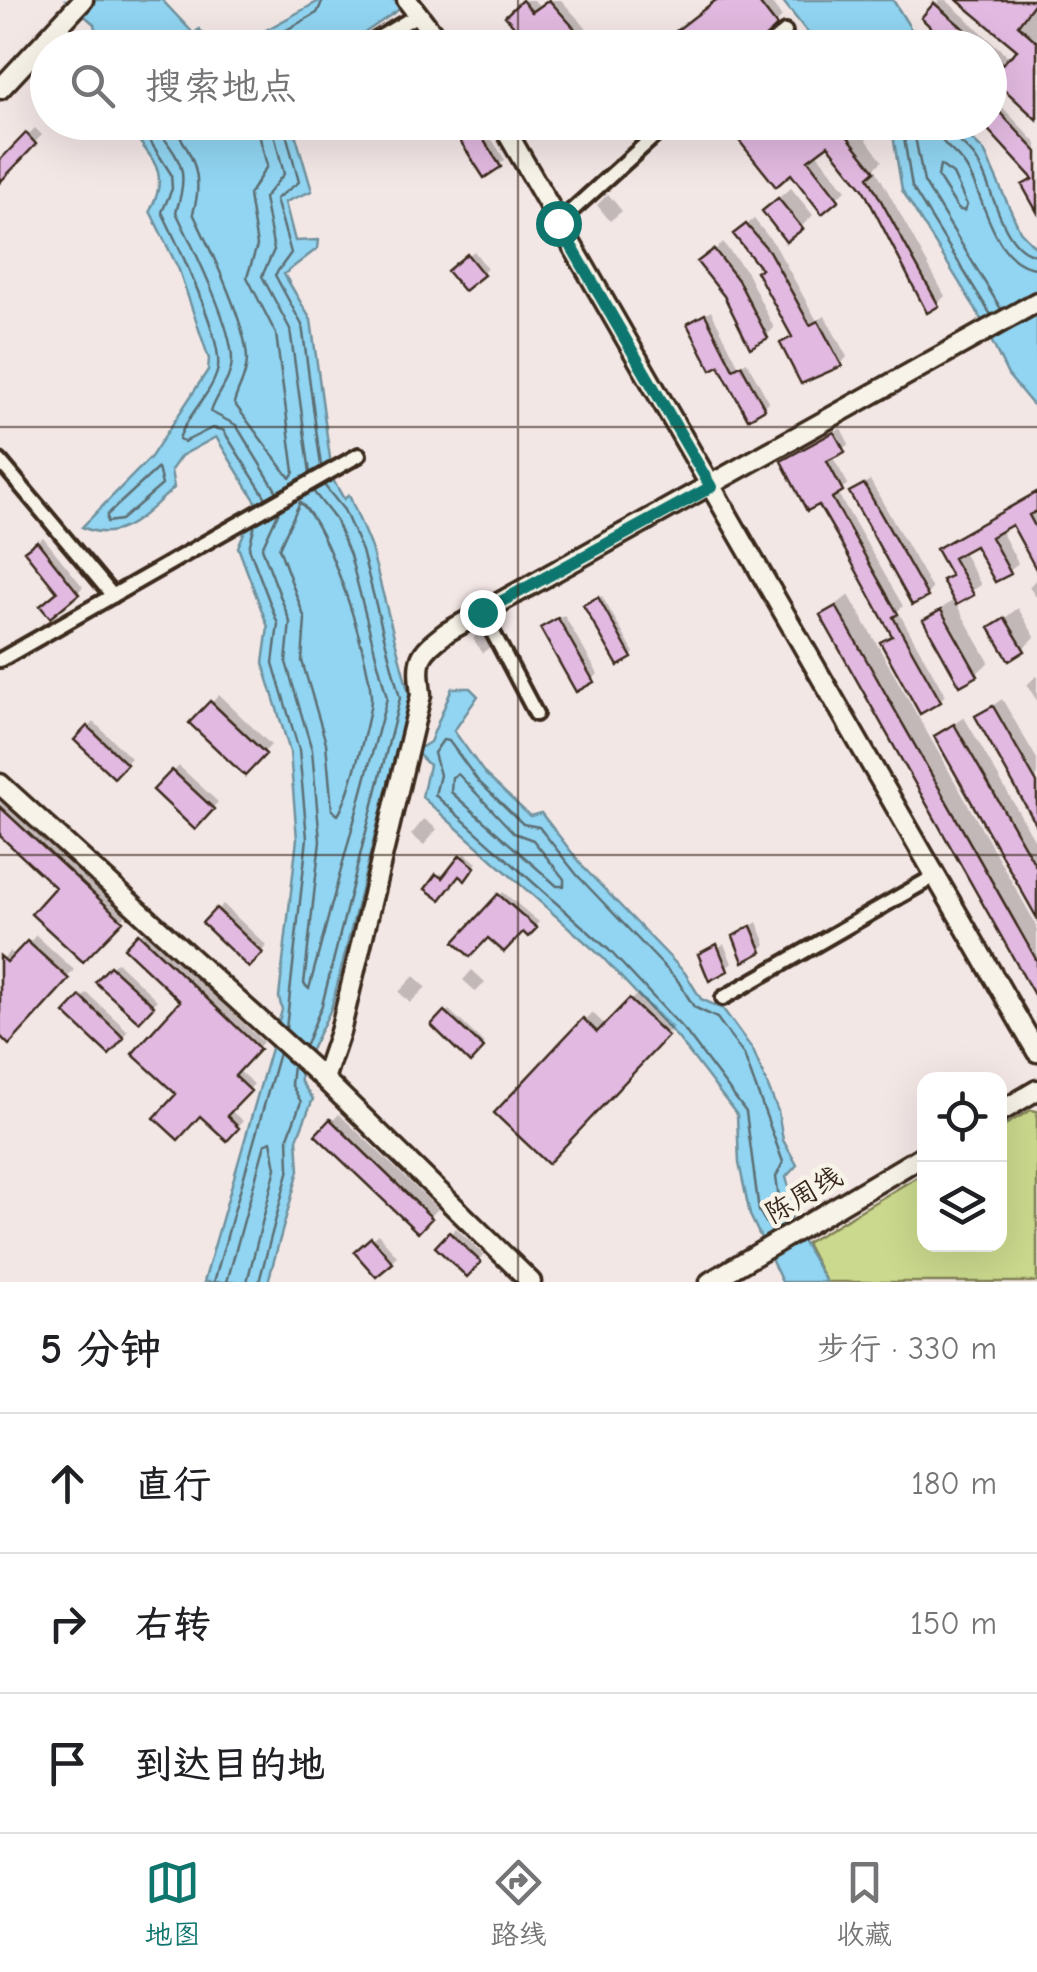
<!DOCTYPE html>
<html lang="zh">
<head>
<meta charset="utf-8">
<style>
	:root { --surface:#fff; --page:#f6f6f6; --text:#202124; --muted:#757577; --line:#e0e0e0; --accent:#0f766e }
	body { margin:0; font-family:"Comic Neue","LXGW WenKai TC",sans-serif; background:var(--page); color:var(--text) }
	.controls { position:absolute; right:30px; bottom:30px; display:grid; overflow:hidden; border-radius:20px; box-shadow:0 10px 40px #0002 }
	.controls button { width:90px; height:90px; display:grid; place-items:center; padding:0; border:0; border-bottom:2px solid var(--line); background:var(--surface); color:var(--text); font:50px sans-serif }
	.stop { position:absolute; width:30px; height:30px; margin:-22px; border:8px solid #0f766e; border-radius:50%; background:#fff }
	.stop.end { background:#0f766e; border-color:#fff; box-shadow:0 2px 10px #0008 }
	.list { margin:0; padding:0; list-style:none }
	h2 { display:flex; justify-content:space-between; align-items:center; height:130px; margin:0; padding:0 40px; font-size:42px }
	h2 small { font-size:32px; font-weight:400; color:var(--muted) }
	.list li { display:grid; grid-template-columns:65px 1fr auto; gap:30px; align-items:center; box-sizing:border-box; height:140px; padding:0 40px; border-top:2px solid var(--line) }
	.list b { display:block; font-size:38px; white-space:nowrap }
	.list em { font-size:32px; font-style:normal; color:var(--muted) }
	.icon { flex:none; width:55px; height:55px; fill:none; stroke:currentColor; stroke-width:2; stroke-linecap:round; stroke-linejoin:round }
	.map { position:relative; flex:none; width:1037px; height:1282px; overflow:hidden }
	.search { position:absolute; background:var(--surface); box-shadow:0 10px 40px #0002; left:30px; right:30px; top:30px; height:110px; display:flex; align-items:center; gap:25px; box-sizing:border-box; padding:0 35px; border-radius:55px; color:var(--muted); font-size:38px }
	.sheet { height:550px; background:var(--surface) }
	nav { display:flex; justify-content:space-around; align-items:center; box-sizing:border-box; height:140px; border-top:2px solid var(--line); background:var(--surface); font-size:28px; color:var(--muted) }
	nav a { display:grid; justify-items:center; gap:5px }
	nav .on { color:var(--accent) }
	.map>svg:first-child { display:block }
</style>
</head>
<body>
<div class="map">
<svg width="1037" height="1282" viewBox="0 0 1037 1282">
	<rect width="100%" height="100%" fill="#f3e7e6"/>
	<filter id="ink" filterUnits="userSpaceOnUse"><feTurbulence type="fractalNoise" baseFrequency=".01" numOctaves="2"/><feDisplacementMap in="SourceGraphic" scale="20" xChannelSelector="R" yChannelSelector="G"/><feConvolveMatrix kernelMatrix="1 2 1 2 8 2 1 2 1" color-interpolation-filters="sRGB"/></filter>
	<g filter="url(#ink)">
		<path fill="#cad98d" stroke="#828256" stroke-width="2.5" d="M 1031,1110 L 1037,1111 L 1037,1282 L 826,1282 L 806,1243 L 924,1173 L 924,1244 L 1000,1244 L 1000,1128 Z"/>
		<path fill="#91d5f2" stroke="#6f919d" stroke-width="2.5" d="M 66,0 L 162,0 L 194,34 L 199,29 L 217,47 L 243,34 L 255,36 L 321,0 L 413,0 L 342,48 L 99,47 L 94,24 Z
			M 782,0 L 893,0 L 922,47 L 819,47 Z
			M 126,123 L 292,123 L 312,191 L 285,202 L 295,241 L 319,240 L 318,248 L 284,274 L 311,320 L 333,480 L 344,499 L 349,495 L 371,548 L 410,698 L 400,740 L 422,747 L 430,742 L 452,688 L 470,688 L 478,696 L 454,731 L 485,774 L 530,816 L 541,813 L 584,868 L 685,973 L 701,999 L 723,1009 L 753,1050 L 778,1111 L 783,1140 L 797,1165 L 786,1177 L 793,1201 L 791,1221 L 826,1282 L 782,1282 L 750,1215 L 739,1163 L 737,1115 L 678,1038 L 602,957 L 422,797 L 429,765 L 419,755 L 397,748 L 331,1009 L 300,1072 L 301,1082 L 313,1099 L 297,1139 L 299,1170 L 268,1282 L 204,1282 L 282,1010 L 279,997 L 297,839 L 290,752 L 263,663 L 268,627 L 238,547 L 246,528 L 242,517 L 258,505 L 216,437 L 181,456 L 171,470 L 174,488 C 145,513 121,545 82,527 L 151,457 L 208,370 L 209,359 L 179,270 L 150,211 C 172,169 150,159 126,123 Z
			M 880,123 L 954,123 L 984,151 L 1020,231 L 1037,249 L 1037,410 L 1008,375 L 977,311 L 902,190 L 893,135 Z"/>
		<path fill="#0003" d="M 525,0 L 534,0 L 540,7 L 548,0 L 561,0 L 596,39 L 588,48 L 508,16 Z
			M 717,0 L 769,0 L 782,17 L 775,24 Z
			M 940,0 L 946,0 L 1011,59 L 1020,49 L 960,0 L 1037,0 L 1037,116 L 1024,100 L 990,76 L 990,48 L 957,48 L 925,17 Z
			M 418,26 L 432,48 L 403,48 L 399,40 Z
			M 992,96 L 1037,144 L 1037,207 L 1026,185 L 1035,178 L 990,122 Z
			M 451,122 L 481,122 L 505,160 L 499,165 Z
			M 748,122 L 854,122 L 882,161 L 875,168 L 945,296 L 937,304 L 865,188 L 828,141 L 815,151 L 846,190 L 822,210 Z
			M 35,128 L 42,135 L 0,178 L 0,163 Z
			M 791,188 L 813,215 L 801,227 L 777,199 Z
			M 608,194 L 622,211 L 610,221 L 597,205 Z
			M 754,219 L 775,245 L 817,321 L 825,316 L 847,357 L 841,364 L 802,380 L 783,343 L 794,334 L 743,228 Z
			M 723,243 L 746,271 L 774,328 L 766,336 L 709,255 Z
			M 474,251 L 487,268 L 482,273 L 456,266 Z
			M 711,311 L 739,366 L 747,362 L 769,402 L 763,407 L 690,324 Z
			M 841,428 L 849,444 L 832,456 L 848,484 L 837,492 L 903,606 L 898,611 L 945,695 L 940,700 L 884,643 L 894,635 L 820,502 L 784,461 Z
			M 870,480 L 932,589 L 926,595 L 852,492 Z
			M 1037,490 L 1037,556 L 1013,521 L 1000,529 L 1018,563 L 1009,572 L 976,543 L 962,550 L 981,585 L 955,602 L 989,662 L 976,674 L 926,620 L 955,599 L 946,580 L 953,573 L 939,549 Z
			M 43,537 L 83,587 L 78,592 L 60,592 L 33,546 Z
			M 1037,578 L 1037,598 L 1029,587 Z
			M 849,595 L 1037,926 L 1037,994 L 823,615 Z
			M 602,596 L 634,653 L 631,656 L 589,603 Z
			M 1018,608 L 1035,637 L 1023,649 L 992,628 Z
			M 564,615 L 598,674 L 592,680 L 549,623 Z
			M 485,630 L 493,645 L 482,653 L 473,638 Z
			M 1037,675 L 1037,701 L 1027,685 Z
			M 219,695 L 271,745 L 245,772 L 193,722 Z
			M 1002,699 L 1037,759 L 1037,820 L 978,716 Z
			M 964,717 L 1037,844 L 1037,912 L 937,736 Z
			M 94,722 L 131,758 L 114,775 L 77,740 Z
			M 179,766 L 218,802 L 195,827 L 156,790 Z
			M 0,796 L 128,913 L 83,959 L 58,887 L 0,835 Z
			M 424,819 L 437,829 L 424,845 L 411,835 Z
			M 465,853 L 477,863 L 464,877 L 459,873 L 429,889 L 441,873 L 446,877 Z
			M 503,892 L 539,922 L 528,934 L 523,928 L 457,942 Z
			M 223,904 L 267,946 L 249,964 L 206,923 Z
			M 757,922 L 766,944 L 761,950 L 736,936 Z
			M 145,930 L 263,1042 L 238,1070 L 254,1084 L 230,1110 L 243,1121 L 227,1138 L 179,1093 L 183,1001 L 127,948 Z
			M 36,935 L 74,970 L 9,1041 L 0,1033 L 0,962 L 10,951 L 16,957 Z
			M 724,944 L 732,963 L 726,968 L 704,954 Z
			M 117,962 L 157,1000 L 139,1019 L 98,982 Z
			M 472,970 L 485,982 L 476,992 L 463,980 Z
			M 414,976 L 426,987 L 410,1003 L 399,992 Z
			M 87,993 L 128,1031 L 109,1051 L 68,1013 Z
			M 638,993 L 673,1027 L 548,1160 L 498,1113 L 592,1012 L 606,1026 Z
			M 449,1010 L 485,1044 L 470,1059 L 434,1025 Z
			M 339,1114 L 438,1209 L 418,1229 L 319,1135 Z
			M 456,1228 L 484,1255 L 467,1274 L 439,1246 Z
			M 378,1234 L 397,1256 L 376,1274 L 358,1252 Z"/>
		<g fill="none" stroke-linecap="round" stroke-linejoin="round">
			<path stroke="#5d6e73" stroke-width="2.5" d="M 238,48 L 259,45 L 317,13 L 323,0
				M 138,122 L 171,174 L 172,189 L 162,212 C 176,241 227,344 217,372 C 210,396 186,416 179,439 L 184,442 L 212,428 L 223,430 L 266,498
				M 153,122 C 179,161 191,166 176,212 C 192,245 233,327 232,361 C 231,381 216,395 211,412 L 236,425 L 277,492
				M 171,122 C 192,155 205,175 193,213 C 209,247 246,322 247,359 C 247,376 238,388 234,403 L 290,478 L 294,472 L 276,334 L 247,277 L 257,246 L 249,195 L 267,166 L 256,122
				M 271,122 L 284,174 L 264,198 L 274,250 L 262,276 L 290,329 L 310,473
				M 283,122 L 299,182 L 276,199 L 291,253 L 275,275 L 302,325 L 321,466
				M 895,122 L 903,132 L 912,187 L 991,315
				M 912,122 L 924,182 L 1001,309
				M 935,122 C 937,145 956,150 966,167 C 985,197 993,265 1037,268
				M 948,122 C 950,139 967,145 976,159 C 993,184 1001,251 1037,255
				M 940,165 L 953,174 L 967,205 L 964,211 L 958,209 L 938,177 Z
				M 158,468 L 162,485 L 121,520 L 107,522 L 107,515 Z
				M 300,502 C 330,530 368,653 371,696 C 372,713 347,803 338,815 L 332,810 L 326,743 L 302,661 L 305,619 L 279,548 Z
				M 279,511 L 262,548 L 290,622 L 286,662 L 312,750 L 320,841 L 304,984 L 309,989 L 387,698 L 350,555 L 335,519 L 313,491
				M 255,524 L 249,548 L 278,624 L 273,663 L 299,750 L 307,838 L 286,1029
				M 458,774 L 514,833 L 533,840 L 564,879 L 564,886 L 557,886 L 451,792 L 452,777 Z
				M 305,1047 L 322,1005 L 400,698 L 362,551 L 344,510 L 324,485
				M 772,1232 L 759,1211 L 746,1112 L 686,1032 L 609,950 L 435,795 L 440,775 L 434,753 L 443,740 L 449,741 L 478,781 L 523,824 L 539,827 L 577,875 L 678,981 L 694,1007 L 717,1018 L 744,1055 L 783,1162 L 776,1177 L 783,1226
				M 214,1282 L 279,1053
				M 227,1282 L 265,1144 L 271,1141 L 276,1168 L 247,1282
				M 259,1282 L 289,1169 L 288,1137 L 301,1102 L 291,1084 L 293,1066"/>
		</g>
		<path fill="#e2b9e0" stroke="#3b2a1e" stroke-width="2.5" d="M 522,0 L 532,12 L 549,0 L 592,48 L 534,48 L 505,16 Z
			M 716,0 L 757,0 L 777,26 L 756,48 L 654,48 Z
			M 957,0 L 1037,0 L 1018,25 L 1037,42 L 1037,120 L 990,76 L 990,53 L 1002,64 L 1017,50 Z
			M 934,3 L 972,36 L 984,48 L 954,48 L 942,38 L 921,18 Z
			M 990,102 L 1037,152 L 1037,212 L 1022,185 L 1033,179 L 981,122 L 990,122 Z
			M 448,122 L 472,122 L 501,167 L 484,178 Z
			M 746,122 L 844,122 L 849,129 L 844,132 L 875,171 L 868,177 L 939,306 L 927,313 L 863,189 L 828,145 L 808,160 L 839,200 L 822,214 L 791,174 L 776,187 L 733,133 Z
			M 26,133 L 36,144 L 0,182 L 0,160 Z
			M 778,198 L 803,229 L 786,242 L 762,211 Z
			M 746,224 L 769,251 L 810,325 L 818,321 L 842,366 L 801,384 L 780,343 L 792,337 L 756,271 L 761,269 L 733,234 Z
			M 714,249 L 738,280 L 768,338 L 750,348 L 724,296 L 697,262 Z
			M 467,254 L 484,275 L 464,291 L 447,271 Z
			M 705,314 L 733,369 L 741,365 L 765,409 L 748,419 L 719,366 L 711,370 L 687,324 Z
			M 834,432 L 845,452 L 827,461 L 843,491 L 832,498 L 898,614 L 893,617 L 941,702 L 920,714 L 880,642 L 892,636 L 840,541 L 819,505 L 807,511 L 781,461 Z
			M 864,484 L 928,597 L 912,605 L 849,492 Z
			M 1037,492 L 1037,511 L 1029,515 L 1037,530 L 1037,571 L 1012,525 L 991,537 L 1011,574 L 995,582 L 975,546 L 953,558 L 974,595 L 956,605 L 942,580 L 951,576 L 936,549 Z
			M 37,541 L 79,594 L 50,618 L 40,606 L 57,592 L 24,551 Z
			M 598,597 L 632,658 L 618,666 L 583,605 Z
			M 836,606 L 1037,961 L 1037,1000 L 820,615 Z
			M 941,610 L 978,676 L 960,686 L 923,620 Z
			M 558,618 L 594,682 L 576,692 L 540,628 Z
			M 1005,618 L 1025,651 L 1009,661 L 989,628 Z
			M 210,701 L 266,754 L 245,776 L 189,723 Z
			M 993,706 L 1037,783 L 1037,826 L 975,716 Z
			M 954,724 L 1037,868 L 1037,918 L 934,736 Z
			M 87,726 L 127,764 L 114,778 L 74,740 Z
			M 172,770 L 214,809 L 195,830 L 153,790 Z
			M 0,807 L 123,921 L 83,962 L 31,914 L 55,887 L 0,836 Z
			M 460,855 L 475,867 L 465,881 L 459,876 L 440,900 L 425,889 L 436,874 L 442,878 Z
			M 498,894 L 537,928 L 528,937 L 523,932 L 504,952 L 488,938 L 470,957 L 454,942 Z
			M 216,908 L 263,953 L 249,968 L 202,923 Z
			M 751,926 L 762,952 L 743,962 L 733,936 Z
			M 138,933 L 260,1049 L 235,1076 L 251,1091 L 227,1116 L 239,1128 L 227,1141 L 200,1116 L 178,1140 L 154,1118 L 176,1094 L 132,1054 L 180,1001 L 124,948 Z
			M 27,941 L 69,979 L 9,1045 L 0,1036 L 0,956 L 7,962 Z
			M 717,944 L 728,971 L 709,981 L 698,954 Z
			M 110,966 L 154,1006 L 139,1022 L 95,982 Z
			M 80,996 L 124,1038 L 109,1055 L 64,1013 Z
			M 629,999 L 668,1036 L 548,1164 L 494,1113 L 583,1018 L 597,1032 Z
			M 444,1011 L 484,1048 L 470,1063 L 431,1025 Z
			M 330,1119 L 432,1218 L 418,1233 L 315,1135 Z
			M 449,1232 L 481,1262 L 467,1277 L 435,1247 Z
			M 371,1237 L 393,1263 L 376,1277 L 354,1252 Z"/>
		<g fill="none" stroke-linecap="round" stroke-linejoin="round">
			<g stroke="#3b2a1e" stroke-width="20">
				<path id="street" d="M 362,48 L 419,14
					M 766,48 L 785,32
					M 558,223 L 670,122
					M 0,461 L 113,596
					M 482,612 L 536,714
					M 0,660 L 359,455
					M 723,998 L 935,876"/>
			</g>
			<g stroke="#3b2a1e" stroke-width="25">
				<path id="secondary" d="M 407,0 L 444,48
					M 0,89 L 83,0
					M 501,122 L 1037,1052
					M 0,784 L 324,1079 L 531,1282
					M 324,1079 L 340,1032 L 421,695 C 417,658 417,655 447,632 L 1037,302
					M 1000,1112 L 1037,1090
					M 710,1282 L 924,1155"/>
			</g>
			<use href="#street" stroke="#f7f3e8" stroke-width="12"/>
			<use href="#secondary" stroke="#f7f3e8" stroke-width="18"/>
		</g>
	</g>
	<g fill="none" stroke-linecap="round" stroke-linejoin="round" filter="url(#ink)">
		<path stroke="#0f766e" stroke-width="12" d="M 482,612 L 711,487 L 558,223"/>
	</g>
	<path fill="none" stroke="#3b2a1e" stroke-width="2.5" stroke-opacity="0.55" d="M 518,0 L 518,48M 518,122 L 518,1282M 0,427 L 1037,427M 0,855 L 1037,855"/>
	<g text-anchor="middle" stroke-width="9" stroke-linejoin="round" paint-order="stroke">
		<g font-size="28" fill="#3b2a1e" stroke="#f7f3e8">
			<text transform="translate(803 1194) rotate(-30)" y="10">陈周线</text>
		</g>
	</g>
</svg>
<div class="controls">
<button><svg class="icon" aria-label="locate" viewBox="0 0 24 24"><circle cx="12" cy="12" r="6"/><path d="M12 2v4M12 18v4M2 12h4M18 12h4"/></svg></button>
<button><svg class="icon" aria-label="layers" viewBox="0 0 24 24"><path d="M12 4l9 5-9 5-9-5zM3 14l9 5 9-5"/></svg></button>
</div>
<div class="stop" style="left:558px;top:223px"></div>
<div class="stop end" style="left:482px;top:612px"></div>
<div class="search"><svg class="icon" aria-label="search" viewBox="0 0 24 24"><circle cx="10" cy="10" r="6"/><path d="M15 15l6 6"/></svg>搜索地点</div>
</div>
<section class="sheet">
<h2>5 分钟<small>步行 · 330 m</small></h2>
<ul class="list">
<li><svg class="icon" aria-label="ahead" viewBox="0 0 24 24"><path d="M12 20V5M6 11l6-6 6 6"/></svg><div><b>直行</b></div><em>180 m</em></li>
<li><svg class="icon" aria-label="right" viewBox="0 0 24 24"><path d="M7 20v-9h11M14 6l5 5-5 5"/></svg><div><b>右转</b></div><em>150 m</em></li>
<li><svg class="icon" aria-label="arrive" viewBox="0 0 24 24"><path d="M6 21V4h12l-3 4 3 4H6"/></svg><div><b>到达目的地</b></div></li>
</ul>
</section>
<nav>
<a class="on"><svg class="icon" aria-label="map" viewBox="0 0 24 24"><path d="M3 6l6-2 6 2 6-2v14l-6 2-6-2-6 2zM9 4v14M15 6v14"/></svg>地图</a>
<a><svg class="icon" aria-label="directions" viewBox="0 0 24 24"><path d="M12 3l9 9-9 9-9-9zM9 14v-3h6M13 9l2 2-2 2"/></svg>路线</a>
<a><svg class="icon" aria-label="saved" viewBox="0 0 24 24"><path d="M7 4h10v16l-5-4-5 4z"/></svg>收藏</a>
</nav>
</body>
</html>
